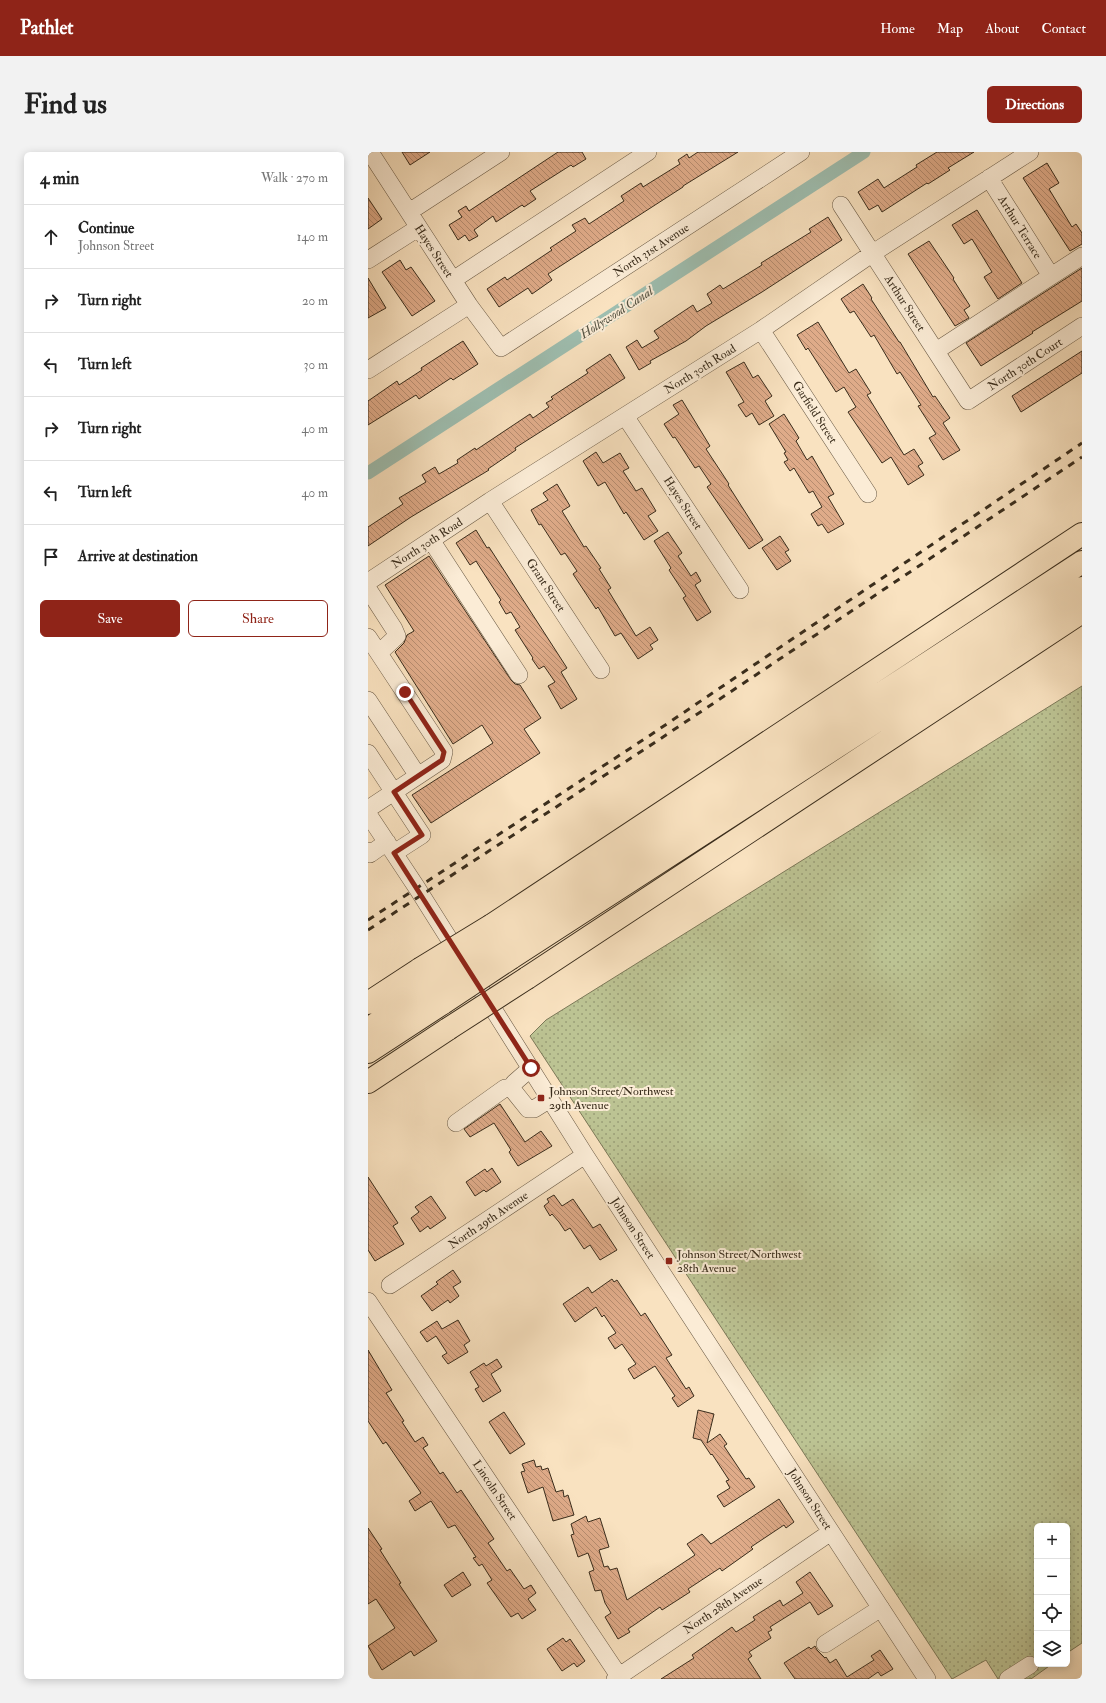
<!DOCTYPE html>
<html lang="en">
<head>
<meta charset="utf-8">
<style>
	:root { --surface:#fff; --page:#f2f2f2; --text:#222; --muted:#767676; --line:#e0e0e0; --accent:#8f2418 }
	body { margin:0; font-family:"IM FELL Double Pica",serif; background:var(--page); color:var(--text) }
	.controls { position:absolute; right:12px; bottom:12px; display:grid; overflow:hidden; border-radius:6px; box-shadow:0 2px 10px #0003 }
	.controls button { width:36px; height:36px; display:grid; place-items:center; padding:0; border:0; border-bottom:1px solid var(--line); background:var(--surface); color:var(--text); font:20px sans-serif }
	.stop { position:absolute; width:12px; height:12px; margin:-9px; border:3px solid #8f2418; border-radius:50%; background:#fff }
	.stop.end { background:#8f2418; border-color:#fff; box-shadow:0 1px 4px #0008 }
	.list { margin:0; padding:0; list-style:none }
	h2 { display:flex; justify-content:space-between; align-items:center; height:52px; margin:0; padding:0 16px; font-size:17px }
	h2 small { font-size:13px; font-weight:400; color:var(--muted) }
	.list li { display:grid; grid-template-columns:26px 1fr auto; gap:12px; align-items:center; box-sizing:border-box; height:64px; padding:0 16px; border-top:1px solid var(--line) }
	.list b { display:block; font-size:15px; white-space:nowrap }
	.list p { margin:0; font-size:13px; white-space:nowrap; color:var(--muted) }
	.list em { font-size:13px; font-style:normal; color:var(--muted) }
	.actions { display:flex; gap:8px; padding:12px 16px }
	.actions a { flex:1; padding:9px 0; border:1px solid var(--accent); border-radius:6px; text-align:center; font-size:14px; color:var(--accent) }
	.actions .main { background:var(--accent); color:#fff }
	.icon { flex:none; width:22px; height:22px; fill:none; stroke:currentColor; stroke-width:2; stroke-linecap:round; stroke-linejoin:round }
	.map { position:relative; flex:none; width:714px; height:1527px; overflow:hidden; border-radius:6px }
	header { display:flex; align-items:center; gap:24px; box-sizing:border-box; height:56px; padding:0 20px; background:var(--accent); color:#fff }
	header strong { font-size:19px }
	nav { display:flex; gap:22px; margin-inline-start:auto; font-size:14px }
	.intro { display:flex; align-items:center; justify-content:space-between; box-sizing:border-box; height:96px; padding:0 24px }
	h1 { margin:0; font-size:28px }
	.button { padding:10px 18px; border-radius:6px; background:var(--accent); color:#fff; font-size:14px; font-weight:700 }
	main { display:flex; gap:24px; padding:0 24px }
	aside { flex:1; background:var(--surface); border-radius:6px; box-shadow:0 2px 10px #0003 }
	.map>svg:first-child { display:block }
</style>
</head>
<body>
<header>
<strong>Pathlet</strong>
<nav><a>Home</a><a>Map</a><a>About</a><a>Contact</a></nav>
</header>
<div class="intro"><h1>Find us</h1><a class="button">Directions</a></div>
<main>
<aside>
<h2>4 min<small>Walk · 270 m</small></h2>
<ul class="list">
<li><svg class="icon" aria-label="ahead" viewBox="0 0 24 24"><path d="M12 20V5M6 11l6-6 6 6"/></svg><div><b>Continue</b><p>Johnson Street</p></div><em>140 m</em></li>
<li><svg class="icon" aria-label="right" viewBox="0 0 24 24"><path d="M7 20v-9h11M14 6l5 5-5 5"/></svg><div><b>Turn right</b></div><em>20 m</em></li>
<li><svg class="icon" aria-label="left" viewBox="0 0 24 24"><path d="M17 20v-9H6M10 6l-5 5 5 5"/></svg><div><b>Turn left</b></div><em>30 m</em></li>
<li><svg class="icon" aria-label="right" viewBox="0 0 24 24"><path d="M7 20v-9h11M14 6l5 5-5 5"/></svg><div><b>Turn right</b></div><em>40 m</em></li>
<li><svg class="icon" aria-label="left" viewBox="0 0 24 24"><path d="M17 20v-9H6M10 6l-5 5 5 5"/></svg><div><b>Turn left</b></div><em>40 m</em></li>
<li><svg class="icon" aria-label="arrive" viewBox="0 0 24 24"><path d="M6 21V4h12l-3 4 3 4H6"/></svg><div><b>Arrive at destination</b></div></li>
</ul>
<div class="actions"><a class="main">Save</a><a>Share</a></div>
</aside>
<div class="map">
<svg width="714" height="1527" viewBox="0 0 714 1527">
	<defs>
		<pattern id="grass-dots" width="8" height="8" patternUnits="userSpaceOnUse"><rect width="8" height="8" fill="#bcc393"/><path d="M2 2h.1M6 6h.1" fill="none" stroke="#9a9f77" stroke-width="1.8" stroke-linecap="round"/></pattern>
		<pattern id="building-back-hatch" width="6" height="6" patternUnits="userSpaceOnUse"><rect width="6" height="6" fill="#dfab89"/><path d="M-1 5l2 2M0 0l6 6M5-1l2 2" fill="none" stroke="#b68c6f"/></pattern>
	</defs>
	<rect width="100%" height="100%" fill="#f9e2c0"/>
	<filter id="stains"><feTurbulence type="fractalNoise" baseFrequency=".005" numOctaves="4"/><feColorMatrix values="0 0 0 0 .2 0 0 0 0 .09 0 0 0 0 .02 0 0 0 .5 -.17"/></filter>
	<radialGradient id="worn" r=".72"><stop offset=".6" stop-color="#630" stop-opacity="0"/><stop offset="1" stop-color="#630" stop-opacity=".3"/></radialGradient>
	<path fill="url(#grass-dots)" stroke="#7b7858" d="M 714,534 L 714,1491 L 699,1501 L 699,1374 L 669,1374 L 669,1512 L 684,1512 L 663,1527 L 630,1527 L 618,1508 L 584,1527 L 162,884 L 178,868 Z"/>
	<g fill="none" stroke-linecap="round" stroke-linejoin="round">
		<path stroke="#9ebeb0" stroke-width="13" d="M 0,321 L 496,0"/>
	</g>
	<path fill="url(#building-back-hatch)" stroke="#3a2d1c" d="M 34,0 L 62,0 L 42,13 Z
		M 190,0 L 214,0 L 218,7 L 205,15 L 203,13 L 162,39 L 168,47 L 156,55 L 154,53 L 128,70 L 125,64 L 106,78 L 110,84 L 101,89 L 97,83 L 90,88 L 81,73 L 94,65 L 90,59 L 98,54 L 101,59 Z
		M 330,0 L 370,0 L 315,34 L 315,35 L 180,122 L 184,128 L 164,142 L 160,136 L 131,155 L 119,137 L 137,125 L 139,128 L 184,98 L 182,96 L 208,79 L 204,73 L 217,66 L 221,72 L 256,49 L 253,44 L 273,31 L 275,35 L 312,12 L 310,8 L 319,2 L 321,6 Z
		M 569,0 L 606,0 L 580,16 L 582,18 L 560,32 L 559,31 L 514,60 L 510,53 L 501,58 L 490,40 L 510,27 L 516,36 L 549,15 L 548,13 Z
		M 679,11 L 691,31 L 681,37 L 704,75 L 708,72 L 714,81 L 714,92 L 702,99 L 655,26 Z
		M 0,46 L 14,67 L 0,77 Z
		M 609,58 L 654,131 L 630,147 L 616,125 L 624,120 L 604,87 L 596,92 L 584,73 Z
		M 460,65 L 474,88 L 394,140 L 338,174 L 318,189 L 282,209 L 283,211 L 271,218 L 258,195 L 269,188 L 274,196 L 291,186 L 286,179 L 325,153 L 329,160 L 344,151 L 339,142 L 352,133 L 355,137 L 394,113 L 393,111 L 443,80 L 441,77 Z
		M 561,89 L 586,126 L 585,127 L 602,154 L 596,158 L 601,166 L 587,174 L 540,102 Z
		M 32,108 L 38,118 L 43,115 L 67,149 L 44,164 L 14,120 Z
		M 714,116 L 714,149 L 664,180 L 665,181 L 613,214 L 598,191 Z
		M 0,126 L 18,156 L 0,166 Z
		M 495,132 L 504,146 L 503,147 L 531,190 L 532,190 L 565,245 L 567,244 L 582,266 L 575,271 L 592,298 L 575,308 L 561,286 L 568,282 L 550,254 L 553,253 L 532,220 L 529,222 L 506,183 L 503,185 L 486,159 L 482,161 L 473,147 Z
		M 450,170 L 481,221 L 488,217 L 503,241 L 499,243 L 536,303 L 546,297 L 555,311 L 550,314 L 556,323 L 540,333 L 523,305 L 514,311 L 480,260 L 488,255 L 476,235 L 468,240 L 440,196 L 438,198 L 429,183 Z
		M 95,189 L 110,212 L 85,228 L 83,226 L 51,247 L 48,243 L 0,273 L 0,249 L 29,229 L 31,233 L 54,218 L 53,216 Z
		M 714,199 L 714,221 L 653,260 L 644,244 Z
		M 242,202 L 257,226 L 147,296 L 148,298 L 120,317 L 121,318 L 43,365 L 0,394 L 0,375 L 35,352 L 31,346 L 58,330 L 54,323 L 67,315 L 71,322 L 90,311 L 89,308 L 107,296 L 108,298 L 162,262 L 165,266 L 181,255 L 178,251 L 185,247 L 183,245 L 220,221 L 218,218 Z
		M 376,210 L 385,226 L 390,223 L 404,244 L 397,249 L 406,264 L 391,273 L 384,261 L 378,265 L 370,253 L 376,250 L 358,220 Z
		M 314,248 L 342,294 L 338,297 L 361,332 L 360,333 L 395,388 L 381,397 L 339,335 L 343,332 L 331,314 L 327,316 L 307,285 L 305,286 L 296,272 L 311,262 L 305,253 Z
		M 416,262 L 431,286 L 428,289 L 439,308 L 444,304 L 466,342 L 460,345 L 476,372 L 460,381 L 454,372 L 450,374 L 443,362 L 454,355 L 445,339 L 441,341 L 426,316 L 422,319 L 416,310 L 420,308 L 416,301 L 418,300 L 401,272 Z
		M 228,300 L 235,311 L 252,301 L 261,316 L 255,319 L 268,339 L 274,336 L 288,359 L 280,364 L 290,379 L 276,388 L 258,360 L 256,362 L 237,330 L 230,334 L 215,309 Z
		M 189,332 L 202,354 L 194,359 L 216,395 L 218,394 L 233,416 L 231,417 L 243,436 L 240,438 L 268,484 L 282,475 L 290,488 L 282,493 L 285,497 L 270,507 L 253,481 L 247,484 L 230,455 L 228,457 L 205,422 L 209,419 L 197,401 L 193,403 L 173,372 L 171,373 L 163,358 L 180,348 L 175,341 Z
		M 108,378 L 119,396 L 121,395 L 199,516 L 193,520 L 209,547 L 193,557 L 180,534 L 187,530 L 176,514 L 171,517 L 164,507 L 165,506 L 147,478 L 152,475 L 143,460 L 138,462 L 131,450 L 133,448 L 113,417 L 108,409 L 102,413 L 88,391 Z
		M 300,380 L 314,401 L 310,404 L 323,424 L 328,420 L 333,429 L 327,433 L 343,460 L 329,469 L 315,446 L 318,444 L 301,418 L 303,416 L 286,389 Z
		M 412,384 L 421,398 L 417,400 L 423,409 L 409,418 L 394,396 Z
		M 61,404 L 143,528 L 147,532 L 152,533 L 173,566 L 156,577 L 172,601 L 63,671 L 44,643 L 125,591 L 114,573 L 85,592 L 27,500 L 36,491 L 39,483 L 46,479 L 17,433 Z
		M 132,952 L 157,990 L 173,979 L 184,994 L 150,1014 L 141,1000 L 143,998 L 126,971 L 102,985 L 96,977 Z
		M 124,1016 L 133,1030 L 118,1040 L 116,1038 L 107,1044 L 98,1030 L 117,1017 L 119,1020 Z
		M 0,1025 L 30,1071 L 25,1074 L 36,1092 L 7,1109 L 0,1098 Z
		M 186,1043 L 194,1054 L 205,1047 L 225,1076 L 232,1072 L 249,1098 L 232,1108 L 222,1093 L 216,1097 L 202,1076 L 197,1079 L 191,1070 L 184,1062 L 182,1064 L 176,1054 L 181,1050 L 179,1047 Z
		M 63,1044 L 78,1066 L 62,1077 L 60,1074 L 52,1080 L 43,1066 L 51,1060 L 47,1055 Z
		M 85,1118 L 93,1130 L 85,1135 L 91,1144 L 82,1151 L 80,1148 L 64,1159 L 53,1144 L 70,1132 L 68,1130 Z
		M 244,1127 L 246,1130 L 249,1128 L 273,1164 L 277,1161 L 304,1203 L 298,1206 L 318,1237 L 321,1235 L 326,1244 L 310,1255 L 304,1246 L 307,1244 L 287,1214 L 266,1227 L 260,1217 L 268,1212 L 254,1192 L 247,1197 L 240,1186 L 248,1181 L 236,1163 L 234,1165 L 228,1155 L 207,1170 L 195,1152 L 220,1135 L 224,1141 Z
		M 90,1168 L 102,1189 L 96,1193 L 100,1200 L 80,1212 L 74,1204 L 79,1201 L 68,1184 L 59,1190 L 52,1180 L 69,1169 L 74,1177 Z
		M 0,1198 L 24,1238 L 18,1241 L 36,1269 L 34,1270 L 47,1290 L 55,1285 L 60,1293 L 55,1296 L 72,1322 L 75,1320 L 89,1341 L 93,1338 L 126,1387 L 120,1391 L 139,1419 L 142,1417 L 156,1437 L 163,1433 L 168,1441 L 160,1447 L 168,1458 L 154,1467 L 150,1461 L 143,1465 L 119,1431 L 124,1428 L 114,1412 L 111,1414 L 105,1406 L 108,1405 L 87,1373 L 80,1376 L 63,1349 L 47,1359 L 41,1349 L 53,1341 L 18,1290 L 15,1292 L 0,1269 Z
		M 129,1207 L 134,1215 L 123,1222 L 133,1239 L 115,1250 L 107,1237 L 111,1235 L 102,1220 L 116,1211 L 118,1214 Z
		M 330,1258 L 346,1262 L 339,1291 L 352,1282 L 359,1292 L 356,1294 L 378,1327 L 381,1326 L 387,1335 L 356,1355 L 349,1344 L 362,1336 L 358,1329 L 361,1328 L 344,1302 L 343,1303 L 333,1288 L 325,1286 Z
		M 136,1260 L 157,1292 L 142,1302 L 121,1270 Z
		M 166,1308 L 168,1315 L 173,1314 L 174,1318 L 180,1316 L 188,1340 L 195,1338 L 196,1345 L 200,1343 L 206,1363 L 185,1369 L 175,1335 L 160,1341 L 153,1320 L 157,1319 L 154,1312 Z
		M 411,1347 L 426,1370 L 418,1376 L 416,1373 L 383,1395 L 385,1397 L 354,1419 L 352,1416 L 320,1437 L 322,1440 L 294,1458 L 292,1455 L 269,1471 L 260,1477 L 262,1480 L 250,1487 L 237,1465 L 243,1461 L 237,1451 L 233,1438 L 227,1439 L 221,1420 L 226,1418 L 220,1401 L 210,1405 L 203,1383 L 206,1382 L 203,1372 L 218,1364 L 220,1370 L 232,1366 L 241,1395 L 231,1398 L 236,1415 L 240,1414 L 242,1418 L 249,1416 L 259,1448 L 327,1403 L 319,1392 L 334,1382 L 343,1392 Z
		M 0,1376 L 14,1397 L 12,1398 L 33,1431 L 31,1432 L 69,1489 L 46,1504 L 43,1499 L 14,1518 L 0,1494 L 27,1476 L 8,1447 L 0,1452 Z
		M 95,1420 L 103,1433 L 84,1445 L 76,1433 Z
		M 442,1420 L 465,1454 L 450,1463 L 442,1450 L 402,1475 L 404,1478 L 400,1480 L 403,1486 L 381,1500 L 384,1504 L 380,1507 L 393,1527 L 293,1527 L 326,1506 L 324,1503 L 364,1475 L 368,1480 L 387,1468 L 385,1465 L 412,1448 L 415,1454 L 435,1441 L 428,1430 Z
		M 195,1486 L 198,1490 L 202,1487 L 217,1509 L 209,1515 L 206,1511 L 194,1519 L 179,1497 Z
		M 447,1494 L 449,1498 L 457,1506 L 458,1505 L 462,1511 L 468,1507 L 479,1525 L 506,1508 L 503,1504 L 512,1498 L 525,1517 L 513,1524 L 510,1520 L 500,1527 L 427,1527 L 416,1511 L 441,1495 L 443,1497 Z"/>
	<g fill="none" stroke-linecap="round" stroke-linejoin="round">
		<g stroke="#6a5a45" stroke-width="18">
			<path id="minor" d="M 2,0 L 101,153 L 133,196 L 433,0
				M 621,26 L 683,124
				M 473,53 L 600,249 L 714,174
				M 41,60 L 133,0
				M 0,108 L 50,76
				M 85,128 L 280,0
				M 393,178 L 500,342
				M 568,199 L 714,104
				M 0,218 L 101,153
				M 257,264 L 372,438
				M 122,349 L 233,518
				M 63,388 L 151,523
				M 0,430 L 122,349 L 393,178 L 505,101 L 662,0
				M 0,437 L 26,477 L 29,484 L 11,501
				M 0,485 L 76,600 L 74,608 L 0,657
				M 0,548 L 50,624
				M 0,601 L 54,683 L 26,701
				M 0,662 L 49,736 L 217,1003 L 559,1527
				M 0,699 L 2,702 L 19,690
				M 144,937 L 146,931 L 163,916
				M 88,971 L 137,936 L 144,937 L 160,957 L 166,957 L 182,947
				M 22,1133 L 217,1003
				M 0,1149 L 253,1527
				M 457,1492 L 513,1456
				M 247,1527 L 463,1380
				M 640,1527 L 662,1513"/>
		</g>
		<g stroke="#3a2d1c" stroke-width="24">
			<path id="highway" d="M 124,773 L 714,382
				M 133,790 L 714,410
				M 143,806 L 714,436
				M 159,826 L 714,460
				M 0,851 L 52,817
				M 0,877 L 64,835
				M 0,900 L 75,851
				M 0,930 L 80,877"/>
		</g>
		<use href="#minor" stroke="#fbecd6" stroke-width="17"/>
		<use href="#highway" stroke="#f9e2c0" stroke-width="22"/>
		<path stroke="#3a2d1c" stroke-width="3" stroke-dasharray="7 7" stroke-linecap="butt" d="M 0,768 L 281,584 L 714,291
			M 0,778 L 286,591 L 714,305"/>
		<g stroke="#3a2d1c" stroke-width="24" stroke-linecap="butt">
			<path id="highway-bridge" d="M 52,817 L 124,773
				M 64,835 L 133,790
				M 75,851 L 143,806
				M 80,877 L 159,826"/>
		</g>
		<use href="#highway-bridge" stroke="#f9e2c0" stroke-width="22"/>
	</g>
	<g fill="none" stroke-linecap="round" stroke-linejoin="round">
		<path stroke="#8f2418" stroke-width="5" d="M 37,540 L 76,600 L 74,608 L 26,640 L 54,683 L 26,701 L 163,916"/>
	</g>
	<g fill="#8f2418" stroke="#fbecd6" stroke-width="1.5">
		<rect x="169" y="942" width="8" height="8" rx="2"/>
		<rect x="297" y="1105" width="8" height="8" rx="2"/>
	</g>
	<g text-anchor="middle" stroke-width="4" stroke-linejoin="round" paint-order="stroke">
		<g font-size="12" fill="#3a2d1c" stroke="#fbecd6">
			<text transform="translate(652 75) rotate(58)" y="4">Arthur Terrace</text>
			<text transform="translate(283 98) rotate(-33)" y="4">North 31st Avenue</text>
			<text transform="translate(66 99) rotate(57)" y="4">Hayes Street</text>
			<text transform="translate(537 151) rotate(57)" y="4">Arthur Street</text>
			<text transform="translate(657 212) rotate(-33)" y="4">North 30th Court</text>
			<text transform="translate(332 217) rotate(-32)" y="4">North 30th Road</text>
			<text transform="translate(447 260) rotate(57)" y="4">Garfield Street</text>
			<text transform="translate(315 351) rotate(57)" y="4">Hayes Street</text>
			<text transform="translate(59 391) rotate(-33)" y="4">North 30th Road</text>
			<text transform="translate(178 433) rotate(57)" y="4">Grant Street</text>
			<text transform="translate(120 1068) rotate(-34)" y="4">North 29th Avenue</text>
			<text transform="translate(265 1076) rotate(57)" y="4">Johnson Street</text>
			<text transform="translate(127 1338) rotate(56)" y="4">Lincoln Street</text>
			<text transform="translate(442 1347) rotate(57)" y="4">Johnson Street</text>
			<text transform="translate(355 1453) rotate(-34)" y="4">North 28th Avenue</text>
		</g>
		<g font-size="12" fill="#3a2d1c" stroke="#fbecd6" text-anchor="start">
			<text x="181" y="943">Johnson Street/Northwest<tspan x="181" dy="14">29th Avenue</tspan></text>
			<text x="309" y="1106">Johnson Street/Northwest<tspan x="309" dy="14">28th Avenue</tspan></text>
		</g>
		<g font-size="13" font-style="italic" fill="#535141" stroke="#fbecd6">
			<text transform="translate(248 160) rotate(-33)" y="5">Hollywood Canal</text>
		</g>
	</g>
	<rect width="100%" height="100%" filter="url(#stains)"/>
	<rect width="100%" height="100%" fill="url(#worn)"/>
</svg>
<div class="controls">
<button>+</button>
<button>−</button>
<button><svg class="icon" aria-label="locate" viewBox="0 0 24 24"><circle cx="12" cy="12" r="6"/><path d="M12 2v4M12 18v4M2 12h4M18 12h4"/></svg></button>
<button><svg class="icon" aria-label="layers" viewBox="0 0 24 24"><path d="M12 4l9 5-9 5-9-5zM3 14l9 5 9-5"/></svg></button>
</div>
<div class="stop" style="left:163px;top:916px"></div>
<div class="stop end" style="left:37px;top:540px"></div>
</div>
</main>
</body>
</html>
